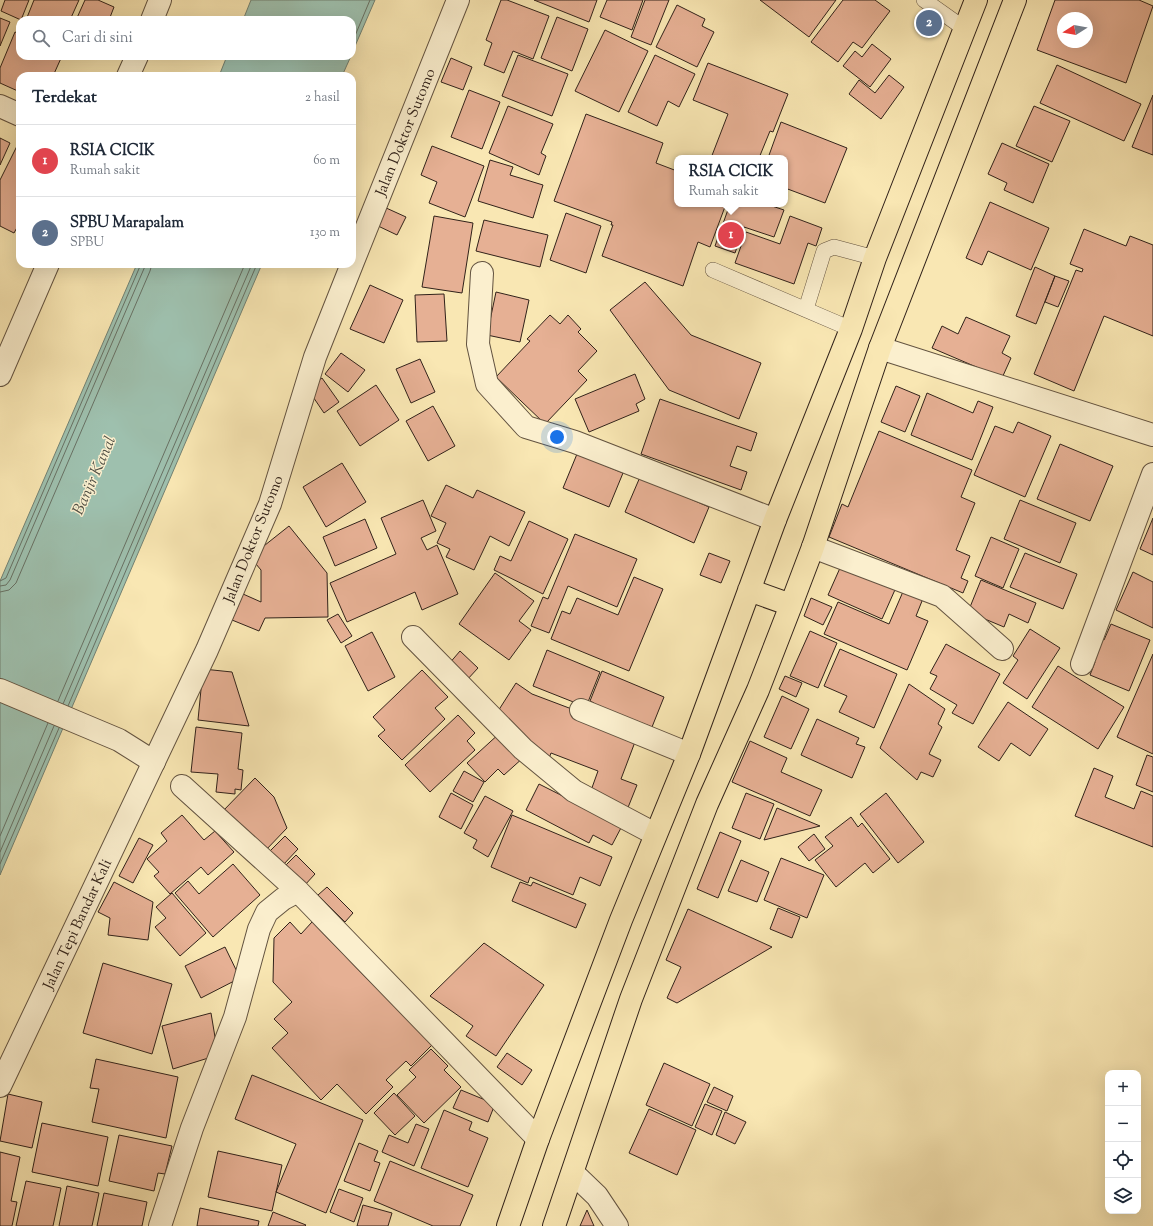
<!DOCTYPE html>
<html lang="id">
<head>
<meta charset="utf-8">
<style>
	:root { --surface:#fff; --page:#f6f6f7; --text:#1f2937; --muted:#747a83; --line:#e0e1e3; --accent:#2563eb }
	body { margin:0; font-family:"Sorts Mill Goudy",serif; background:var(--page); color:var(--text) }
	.controls { position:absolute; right:12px; bottom:12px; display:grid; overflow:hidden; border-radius:8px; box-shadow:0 4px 16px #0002 }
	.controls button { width:36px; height:36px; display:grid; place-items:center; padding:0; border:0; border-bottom:1px solid var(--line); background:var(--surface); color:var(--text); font:20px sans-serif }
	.compass { position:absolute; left:1057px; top:12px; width:36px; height:36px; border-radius:50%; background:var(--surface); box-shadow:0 4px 16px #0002; rotate:259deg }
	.you { position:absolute; left:557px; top:437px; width:14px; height:14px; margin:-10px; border:3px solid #fff; border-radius:50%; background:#1a73e8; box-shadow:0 0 0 6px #1a73e833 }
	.badge { display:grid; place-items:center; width:26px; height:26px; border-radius:50%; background:var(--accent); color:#fff; font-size:13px; font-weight:700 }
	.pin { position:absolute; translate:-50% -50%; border:2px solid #fff; box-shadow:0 1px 4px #0006 }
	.popup { position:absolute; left:674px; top:155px; width:114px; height:52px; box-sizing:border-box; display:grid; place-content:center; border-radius:8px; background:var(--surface); filter:drop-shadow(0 1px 3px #0005); font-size:13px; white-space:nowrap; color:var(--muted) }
	.popup b { font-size:15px; color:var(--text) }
	.popup::after { content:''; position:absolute; left:50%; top:100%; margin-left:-8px; border:8px solid transparent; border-top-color:var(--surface) }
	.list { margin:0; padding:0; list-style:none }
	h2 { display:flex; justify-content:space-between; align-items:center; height:52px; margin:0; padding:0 16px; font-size:17px }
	h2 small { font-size:13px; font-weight:400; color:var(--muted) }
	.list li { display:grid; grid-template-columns:26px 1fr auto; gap:12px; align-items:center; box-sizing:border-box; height:72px; padding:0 16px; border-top:1px solid var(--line) }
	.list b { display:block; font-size:15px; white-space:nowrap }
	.list p { margin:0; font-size:13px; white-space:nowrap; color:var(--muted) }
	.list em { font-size:13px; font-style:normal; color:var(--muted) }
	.icon { flex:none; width:22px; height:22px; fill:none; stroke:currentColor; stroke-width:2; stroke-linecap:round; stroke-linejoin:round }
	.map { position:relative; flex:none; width:1153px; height:1226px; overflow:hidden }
	.search { position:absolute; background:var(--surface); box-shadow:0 4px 16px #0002; left:16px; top:16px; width:340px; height:44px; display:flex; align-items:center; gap:10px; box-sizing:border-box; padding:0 14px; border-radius:12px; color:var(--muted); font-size:15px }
	.panel { position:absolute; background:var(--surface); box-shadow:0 4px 16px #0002; left:16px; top:72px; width:340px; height:196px; border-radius:12px }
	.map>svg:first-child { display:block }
</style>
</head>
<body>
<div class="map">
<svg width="1153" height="1226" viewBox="0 0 1153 1226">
	<rect width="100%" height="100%" fill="#f9e7b3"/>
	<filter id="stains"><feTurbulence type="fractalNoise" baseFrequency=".005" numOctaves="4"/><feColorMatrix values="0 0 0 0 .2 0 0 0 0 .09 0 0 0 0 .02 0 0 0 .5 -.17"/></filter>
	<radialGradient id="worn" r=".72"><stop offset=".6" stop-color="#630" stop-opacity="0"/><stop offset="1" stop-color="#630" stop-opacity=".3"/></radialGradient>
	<path fill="#9ec0ae" stroke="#728173" d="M 251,0 L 375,0 L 352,53 L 352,20 L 243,20 Z
		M 227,56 L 351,56 L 342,76 L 219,76 Z
		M 137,264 L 262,264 L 0,875 L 0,581 Z"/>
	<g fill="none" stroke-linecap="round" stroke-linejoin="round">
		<path stroke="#687164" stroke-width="1" d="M 352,43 L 370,0
			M 0,581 L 6,578 L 141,264
			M 0,586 L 6,585 L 10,580 L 146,264
			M 0,592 L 9,590 L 16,583 L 150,271 L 152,264
			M 58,701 L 245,264
			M 63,704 L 252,264
			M 68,706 L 257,264
			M 0,836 L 48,723
			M 0,852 L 54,726
			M 0,864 L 59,728"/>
	</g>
	<path fill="#e6b094" stroke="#31221a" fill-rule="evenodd" d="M 5,0 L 29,0 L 21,20 L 1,11 Z
		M 34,0 L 79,0 L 70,20 L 26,20 Z
		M 85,0 L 98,0 L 114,7 L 109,20 L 76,20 Z
		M 501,0 L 507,0 L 549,16 L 533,59 L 513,51 L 504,73 L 484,65 L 492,43 L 486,40 Z
		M 534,0 L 597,0 L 589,22 Z
		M 607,0 L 643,0 L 632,30 L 600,17 Z
		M 645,0 L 669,0 L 651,45 L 631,37 Z
		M 760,0 L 836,0 L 809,37 Z
		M 843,0 L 875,0 L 890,11 L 862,48 L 853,42 L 838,62 L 811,42 Z
		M 1055,0 L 1139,0 L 1153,6 L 1126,83 L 1037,50 ZM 1063,18 L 1087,18 L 1087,42 L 1063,42 Z
		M 677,5 L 705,19 L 702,26 L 714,32 L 697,67 L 656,47 Z
		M 557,17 L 588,29 L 572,71 L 541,58 Z
		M 0,18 L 10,22 L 0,46 Z
		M 605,30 L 648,51 L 619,112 L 575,91 Z
		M 15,32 L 20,34 L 20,56 L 62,56 L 53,76 L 20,76 L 20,92 L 0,83 L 0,68 Z
		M 872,44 L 891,59 L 870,87 L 843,66 L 855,51 L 862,57 Z
		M 518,55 L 568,74 L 552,116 L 502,96 Z
		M 655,55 L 695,74 L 679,107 L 668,101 L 657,126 L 628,112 Z
		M 451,58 L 472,67 L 463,90 L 441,82 Z
		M 708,63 L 788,94 L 773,132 L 770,131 L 759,158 L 711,158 L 728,114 L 693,100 Z
		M 1057,65 L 1141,104 L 1124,141 L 1040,103 Z
		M 889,75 L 904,87 L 881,119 L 849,94 L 859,80 L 875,93 Z
		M 469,90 L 500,102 L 482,149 L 451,137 Z
		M 1153,95 L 1153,155 L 1132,147 Z
		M 508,106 L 553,124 L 541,153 L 546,156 L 539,175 L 489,153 Z
		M 1034,106 L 1070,121 L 1052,162 L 1016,146 Z
		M 586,114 L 663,143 L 656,163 L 677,171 L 677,204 L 726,204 L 710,247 L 698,242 L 683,286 L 602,256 L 613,225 L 611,225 L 612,222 L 554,201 Z
		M 781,122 L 847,148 L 825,203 L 785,188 L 785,158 L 768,158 Z
		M 0,138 L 10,143 L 0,165 Z
		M 1002,143 L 1049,164 L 1033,203 L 1004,190 L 1007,183 L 988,174 Z
		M 17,146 L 20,147 L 20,222 L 14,233 L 0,226 L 0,180 Z
		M 432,146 L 484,166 L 465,217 L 429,203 L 437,182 L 421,175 Z
		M 490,160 L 513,167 L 510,175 L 543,185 L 533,218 L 478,201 Z
		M 990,202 L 1049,228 L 1031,270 L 988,251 L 982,265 L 966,258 Z
		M 730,204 L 766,204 L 784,210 L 774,237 L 744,227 L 735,253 L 715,246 Z
		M 384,207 L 406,217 L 397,235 L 376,225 Z
		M 566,213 L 601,226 L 586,273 L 550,260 Z
		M 434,216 L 473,223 L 462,293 L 422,287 Z
		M 790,216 L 822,228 L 816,246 L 808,243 L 794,284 L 735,263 L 746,232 L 780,244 Z
		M 484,220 L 548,235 L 540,267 L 476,251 Z
		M 1084,229 L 1126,246 L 1130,236 L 1153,245 L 1153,336 L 1104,316 L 1074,391 L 1034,374 L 1076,270 L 1082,272 L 1083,269 L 1070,264 Z
		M 1035,267 L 1055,276 L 1036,324 L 1016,316 Z
		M 1055,276 L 1069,281 L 1058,307 L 1045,302 Z
		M 645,282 L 691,335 L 761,363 L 739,419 L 669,390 L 610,310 Z
		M 370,285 L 403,300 L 384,343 L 350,329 Z
		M 496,292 L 529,300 L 520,342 L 487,335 Z
		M 444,294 L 447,341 L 417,342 L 415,295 Z
		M 550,315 L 560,324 L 568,315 L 581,329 L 578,332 L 597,351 L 578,371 L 587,380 L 545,424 L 496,377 L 530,341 L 527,339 Z
		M 966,317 L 1010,336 L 1002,353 L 1011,358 L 1002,378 L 932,348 L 942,326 L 958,334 Z
		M 341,353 L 365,370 L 348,392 L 325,374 Z
		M 420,359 L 435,392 L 411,403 L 396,369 Z
		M 635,374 L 645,399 L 636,404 L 639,411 L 589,432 L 575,399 Z
		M 322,378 L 339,402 L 324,413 L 307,388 Z
		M 376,385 L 399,420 L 360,446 L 337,411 Z
		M 896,386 L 920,396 L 905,432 L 881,422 Z
		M 927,393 L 973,413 L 978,401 L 993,407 L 972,460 L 911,435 Z
		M 660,399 L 757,433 L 751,451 L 737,446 L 730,466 L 747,472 L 741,490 L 641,454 Z
		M 433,406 L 455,446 L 428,461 L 406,421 Z
		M 1018,422 L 1051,436 L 1025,497 L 974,475 L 995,426 L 1013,433 Z
		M 879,431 L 972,470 L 961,497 L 975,503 L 956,550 L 970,556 L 961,578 L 968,581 L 963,593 L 829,537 L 842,504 L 848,507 Z
		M 1060,444 L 1113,466 L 1090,521 L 1037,499 Z
		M 577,454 L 623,473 L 609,507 L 563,488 Z
		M 342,463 L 366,502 L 326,527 L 303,487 Z
		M 640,477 L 709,507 L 694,543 L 625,512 Z
		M 446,485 L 473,498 L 477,490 L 525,512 L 509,546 L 490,536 L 474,570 L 446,557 L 450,549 L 437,543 L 446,523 L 431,516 Z
		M 423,500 L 436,531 L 421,538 L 427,550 L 437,545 L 458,594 L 422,610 L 415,592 L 347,622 L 330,583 L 396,554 L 381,518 Z
		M 1020,500 L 1076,523 L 1060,563 L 1004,539 Z
		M 1153,518 L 1153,555 L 1140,549 Z
		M 365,519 L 377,548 L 335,566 L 323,537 Z
		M 529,521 L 568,539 L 543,594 L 494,570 L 500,556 L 511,561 Z
		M 289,526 L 327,573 L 328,617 L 265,618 L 259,631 L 232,620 L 243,594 L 261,602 L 261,570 L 250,557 Z
		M 575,534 L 637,559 L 617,607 L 568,586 L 549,633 L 531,626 L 543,597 L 548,599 Z
		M 991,537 L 1019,549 L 1003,588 L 975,576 Z
		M 709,553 L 730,561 L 721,583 L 700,575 Z
		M 1025,553 L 1077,574 L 1063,609 L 1010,587 Z
		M 844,559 L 898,583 L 882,619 L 828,595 Z
		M 1133,572 L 1153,582 L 1153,628 L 1116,610 Z
		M 495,573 L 534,601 L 519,621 L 531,630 L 509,660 L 459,624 Z
		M 634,577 L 663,589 L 629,671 L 551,639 L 562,611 L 570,614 L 577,598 L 618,615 Z
		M 981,580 L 1036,603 L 1028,623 L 1009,614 L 1004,627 L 968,612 Z
		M 905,587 L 924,596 L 916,616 L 928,621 L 907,670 L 824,634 L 838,602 L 889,624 Z
		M 811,598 L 832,607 L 823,625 L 804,616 Z
		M 338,614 L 352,636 L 341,643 L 327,620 Z
		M 1111,624 L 1150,640 L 1129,691 L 1090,675 L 1095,662 L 1087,658 L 1096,636 L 1104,640 Z
		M 1030,629 L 1060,648 L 1027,699 L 1003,683 L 1018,660 L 1013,656 Z
		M 810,631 L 837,643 L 818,688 L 790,676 Z
		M 372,632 L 395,677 L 368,691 L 345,646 Z
		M 946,644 L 1000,674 L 973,724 L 952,713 L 957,705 L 930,689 L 937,676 L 930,673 Z
		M 840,649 L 897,674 L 874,728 L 839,712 L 847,696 L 824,686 Z
		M 547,650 L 600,672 L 586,707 L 533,686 Z
		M 460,651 L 478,668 L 466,681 L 448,665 Z
		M 1153,654 L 1153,754 L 1117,737 Z
		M 1058,666 L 1124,707 L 1098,749 L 1032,707 Z
		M 203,669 L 232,672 L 249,726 L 198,720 Z
		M 422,670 L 448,697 L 435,708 L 445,719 L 402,760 L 378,736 L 385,730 L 373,717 Z
		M 602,671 L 664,697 L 652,727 L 631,719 L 629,725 L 591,709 L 594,703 L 590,701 Z
		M 785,676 L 802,683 L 796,697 L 779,689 Z
		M 516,683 L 532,694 L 638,734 L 621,779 L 637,785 L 627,810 L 589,796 L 598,771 L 551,753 L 548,761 L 493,719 Z
		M 909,684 L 945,709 L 938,724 L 942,727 L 929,754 L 941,760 L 933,777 L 921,772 L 917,780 L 880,748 Z
		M 782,696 L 809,709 L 791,749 L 764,737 Z
		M 1008,702 L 1048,729 L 1030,756 L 1011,743 L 999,761 L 978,747 Z
		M 458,715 L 475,733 L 467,741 L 475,750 L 430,792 L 405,765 Z
		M 817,719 L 859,738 L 856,744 L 865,747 L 852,778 L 801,755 Z
		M 196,727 L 242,733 L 238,769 L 243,770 L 241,790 L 235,789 L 235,794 L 216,792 L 218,774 L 191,772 Z
		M 501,732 L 524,757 L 504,775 L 498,769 L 485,782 L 467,763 Z
		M 750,741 L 787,758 L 781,772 L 822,790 L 810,816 L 732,782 Z
		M 1147,755 L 1153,757 L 1153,792 L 1136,785 Z
		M 1094,768 L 1113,776 L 1105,797 L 1134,809 L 1141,791 L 1153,796 L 1153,847 L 1075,816 Z
		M 464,771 L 484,782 L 473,802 L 453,791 Z
		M 255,778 L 274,797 L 287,828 L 264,852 L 222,812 Z
		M 539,784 L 622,826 L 612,845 L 593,835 L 589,843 L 526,810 Z
		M 451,793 L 473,805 L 461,829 L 439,817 Z
		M 746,793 L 774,804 L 760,839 L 732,828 Z
		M 886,793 L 924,842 L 898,863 L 860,814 Z
		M 485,796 L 513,811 L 488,857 L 473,848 L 477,840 L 464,833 Z
		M 777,808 L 820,826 L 764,840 Z
		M 182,815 L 204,840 L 215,831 L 234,852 L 208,875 L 201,867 L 170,894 L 154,876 L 159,872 L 147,859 L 167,841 L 161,833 Z
		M 512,815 L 612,857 L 600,886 L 580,877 L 573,895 L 530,877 L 528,883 L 491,867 Z
		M 851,817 L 858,827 L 862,823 L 890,859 L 873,873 L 865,863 L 836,887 L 815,860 L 833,846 L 825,837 Z
		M 720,832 L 741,841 L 718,898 L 697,889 Z
		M 814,834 L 825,849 L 809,861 L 798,847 Z
		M 285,836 L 298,849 L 283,865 L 269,852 Z
		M 139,838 L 153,845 L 133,883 L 119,876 Z
		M 296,855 L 315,874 L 304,886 L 284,867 Z
		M 781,858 L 824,875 L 807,918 L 764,900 Z
		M 741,860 L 769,872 L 757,902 L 728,891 Z
		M 233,864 L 260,895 L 213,937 L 175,893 L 188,881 L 199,894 Z
		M 114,882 L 153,902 L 148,940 L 108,935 L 110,918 L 98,912 Z
		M 520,882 L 531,886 L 533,882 L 586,904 L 576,928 L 512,901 Z
		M 327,887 L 353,913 L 345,922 L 318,895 Z
		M 172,893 L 206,933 L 180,956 L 155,927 L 166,918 L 156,907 Z
		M 778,908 L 800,917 L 792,938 L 770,929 Z
		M 688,909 L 772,947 L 677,1003 L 667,998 L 681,967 L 666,960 Z
		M 290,922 L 301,934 L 312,922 L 378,990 L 384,984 L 432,1045 L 411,1066 L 406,1061 L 386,1080 L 393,1087 L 366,1114 L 337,1084 L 321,1100 L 272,1048 L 288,1033 L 274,1019 L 292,1002 L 273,982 L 274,938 Z
		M 484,943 L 544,985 L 496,1056 L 466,1036 L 473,1026 L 430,996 Z
		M 225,947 L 240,978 L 201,998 L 185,966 Z
		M 103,963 L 172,984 L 152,1054 L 83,1033 Z
		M 211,1013 L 218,1055 L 173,1069 L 162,1026 Z
		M 431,1049 L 448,1066 L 444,1070 L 461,1087 L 424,1123 L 397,1095 L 416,1077 L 409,1070 Z
		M 507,1053 L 532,1070 L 522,1085 L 497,1067 Z
		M 96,1059 L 178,1077 L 166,1138 L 92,1122 L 99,1089 L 90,1088 Z
		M 664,1063 L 710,1084 L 692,1126 L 646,1105 Z
		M 252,1075 L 363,1120 L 326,1213 L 276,1192 L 296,1144 L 235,1119 Z
		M 714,1087 L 733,1096 L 727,1111 L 707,1102 Z
		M 461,1090 L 495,1104 L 488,1122 L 453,1108 Z
		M 394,1093 L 415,1116 L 395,1135 L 374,1113 Z
		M 8,1094 L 42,1102 L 32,1148 L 0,1141 Z
		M 705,1104 L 722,1111 L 712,1135 L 695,1127 Z
		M 649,1109 L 696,1130 L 677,1175 L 629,1153 Z
		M 444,1110 L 472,1122 L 469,1130 L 488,1138 L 468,1187 L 421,1168 Z
		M 725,1112 L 746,1122 L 735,1144 L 716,1135 Z
		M 42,1123 L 108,1137 L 98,1186 L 32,1172 Z
		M 416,1124 L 429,1129 L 414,1166 L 382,1152 L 389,1135 L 408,1143 Z
		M 119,1135 L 172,1146 L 165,1174 L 158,1173 L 154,1191 L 109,1181 Z
		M 359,1143 L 378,1151 L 374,1161 L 380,1163 L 370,1191 L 344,1181 Z
		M 218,1151 L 282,1165 L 272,1211 L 208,1197 Z
		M 0,1152 L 20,1157 L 11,1201 L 17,1202 L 12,1226 L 0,1226 Z
		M 390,1161 L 473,1195 L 460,1226 L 433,1226 L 374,1201 Z
		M 26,1181 L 61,1188 L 53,1226 L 16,1226 Z
		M 67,1186 L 99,1193 L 92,1226 L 59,1226 Z
		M 339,1189 L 363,1198 L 354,1222 L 330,1212 Z
		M 104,1193 L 147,1202 L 142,1226 L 97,1226 Z
		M 363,1205 L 392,1213 L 388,1226 L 357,1226 Z
		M 200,1208 L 259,1221 L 258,1226 L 197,1226 Z
		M 587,1210 L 594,1226 L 580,1226 Z
		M 273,1212 L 306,1225 L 305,1226 L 268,1226 Z"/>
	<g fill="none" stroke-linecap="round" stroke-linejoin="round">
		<g stroke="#635340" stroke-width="16">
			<path id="service" d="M 924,0 L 965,29
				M 713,270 L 851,329
				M 806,309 L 824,251 L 834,247 L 875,258"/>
		</g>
		<g stroke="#635340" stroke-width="24">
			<path id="minor" d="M 152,20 L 160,0
				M 128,76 L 137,56
				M 0,106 L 20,115
				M 482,273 L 478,344 L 487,384 L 526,427 L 575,442 L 775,520
				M 880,348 L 1153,435
				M 0,375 L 48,264
				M 813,547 L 942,596 L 1002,649
				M 413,637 L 523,749 L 574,791 L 655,834
				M 1082,664 L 1153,474
				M 0,690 L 119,740 L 154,762
				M 581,710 L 689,754
				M 182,786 L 298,891 L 538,1139
				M 573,1173 L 597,1196 L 617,1226
				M 160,1226 L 192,1128 L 235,1017 L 259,929 L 267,912 L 283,899 L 298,891"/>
		</g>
		<g stroke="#635340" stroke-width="24">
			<path id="tertiary" d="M 352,264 L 458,0
				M 0,1086 L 207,650 L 270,504 L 315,357 L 352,264"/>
		</g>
		<g stroke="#31221a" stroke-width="24">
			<path id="primary" d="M 749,590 L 791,605
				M 508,1226 L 538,1139 L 621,920 L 689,754 L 775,520 L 851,329 L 875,258 L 976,0
				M 554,1226 L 631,999 L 707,804 L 758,690 L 791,605 L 813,547 L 880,348 L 1015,0"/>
		</g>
		<use href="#service" stroke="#fbefce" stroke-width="15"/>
		<use href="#minor" stroke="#fbefce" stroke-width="22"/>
		<use href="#tertiary" stroke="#fbefce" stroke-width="22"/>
		<use href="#primary" stroke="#f9e7b3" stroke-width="22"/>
	</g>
	<g text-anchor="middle" stroke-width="3" stroke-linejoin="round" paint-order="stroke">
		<g font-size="15" fill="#31221a" stroke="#fbefce">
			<text transform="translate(405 132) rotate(-68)" y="5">Jalan Doktor Sutomo</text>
			<text transform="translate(253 539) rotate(-68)" y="5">Jalan Doktor Sutomo</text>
			<text transform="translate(77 924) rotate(-65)" y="5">Jalan Tepi Bandar Kali</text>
		</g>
		<g font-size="16" font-style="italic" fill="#525146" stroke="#fbefce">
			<text transform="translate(93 475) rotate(-66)" y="6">Banjir Kanal</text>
		</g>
	</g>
	<rect width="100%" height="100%" filter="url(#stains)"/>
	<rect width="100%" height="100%" fill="url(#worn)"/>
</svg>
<div class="controls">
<button>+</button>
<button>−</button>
<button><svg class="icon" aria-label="locate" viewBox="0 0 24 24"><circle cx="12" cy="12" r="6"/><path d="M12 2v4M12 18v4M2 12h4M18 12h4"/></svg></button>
<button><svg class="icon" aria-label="layers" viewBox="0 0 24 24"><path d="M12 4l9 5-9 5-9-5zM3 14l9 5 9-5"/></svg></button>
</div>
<svg class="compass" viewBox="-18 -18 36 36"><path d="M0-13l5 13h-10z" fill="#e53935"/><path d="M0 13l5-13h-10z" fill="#747a83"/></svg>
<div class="you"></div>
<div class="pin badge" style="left:731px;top:235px;background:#e0444e">1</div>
<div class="popup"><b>RSIA CICIK</b>Rumah sakit</div>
<div class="pin badge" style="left:929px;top:23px;background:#5c6f8a">2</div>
<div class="search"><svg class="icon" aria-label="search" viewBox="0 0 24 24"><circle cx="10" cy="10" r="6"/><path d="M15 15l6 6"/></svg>Cari di sini</div>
<section class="panel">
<h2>Terdekat<small>2 hasil</small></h2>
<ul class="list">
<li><span class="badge" style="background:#e0444e">1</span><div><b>RSIA CICIK</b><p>Rumah sakit</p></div><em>60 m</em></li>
<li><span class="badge" style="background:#5c6f8a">2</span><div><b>SPBU Marapalam</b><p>SPBU</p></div><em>130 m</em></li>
</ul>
</section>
</div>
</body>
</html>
